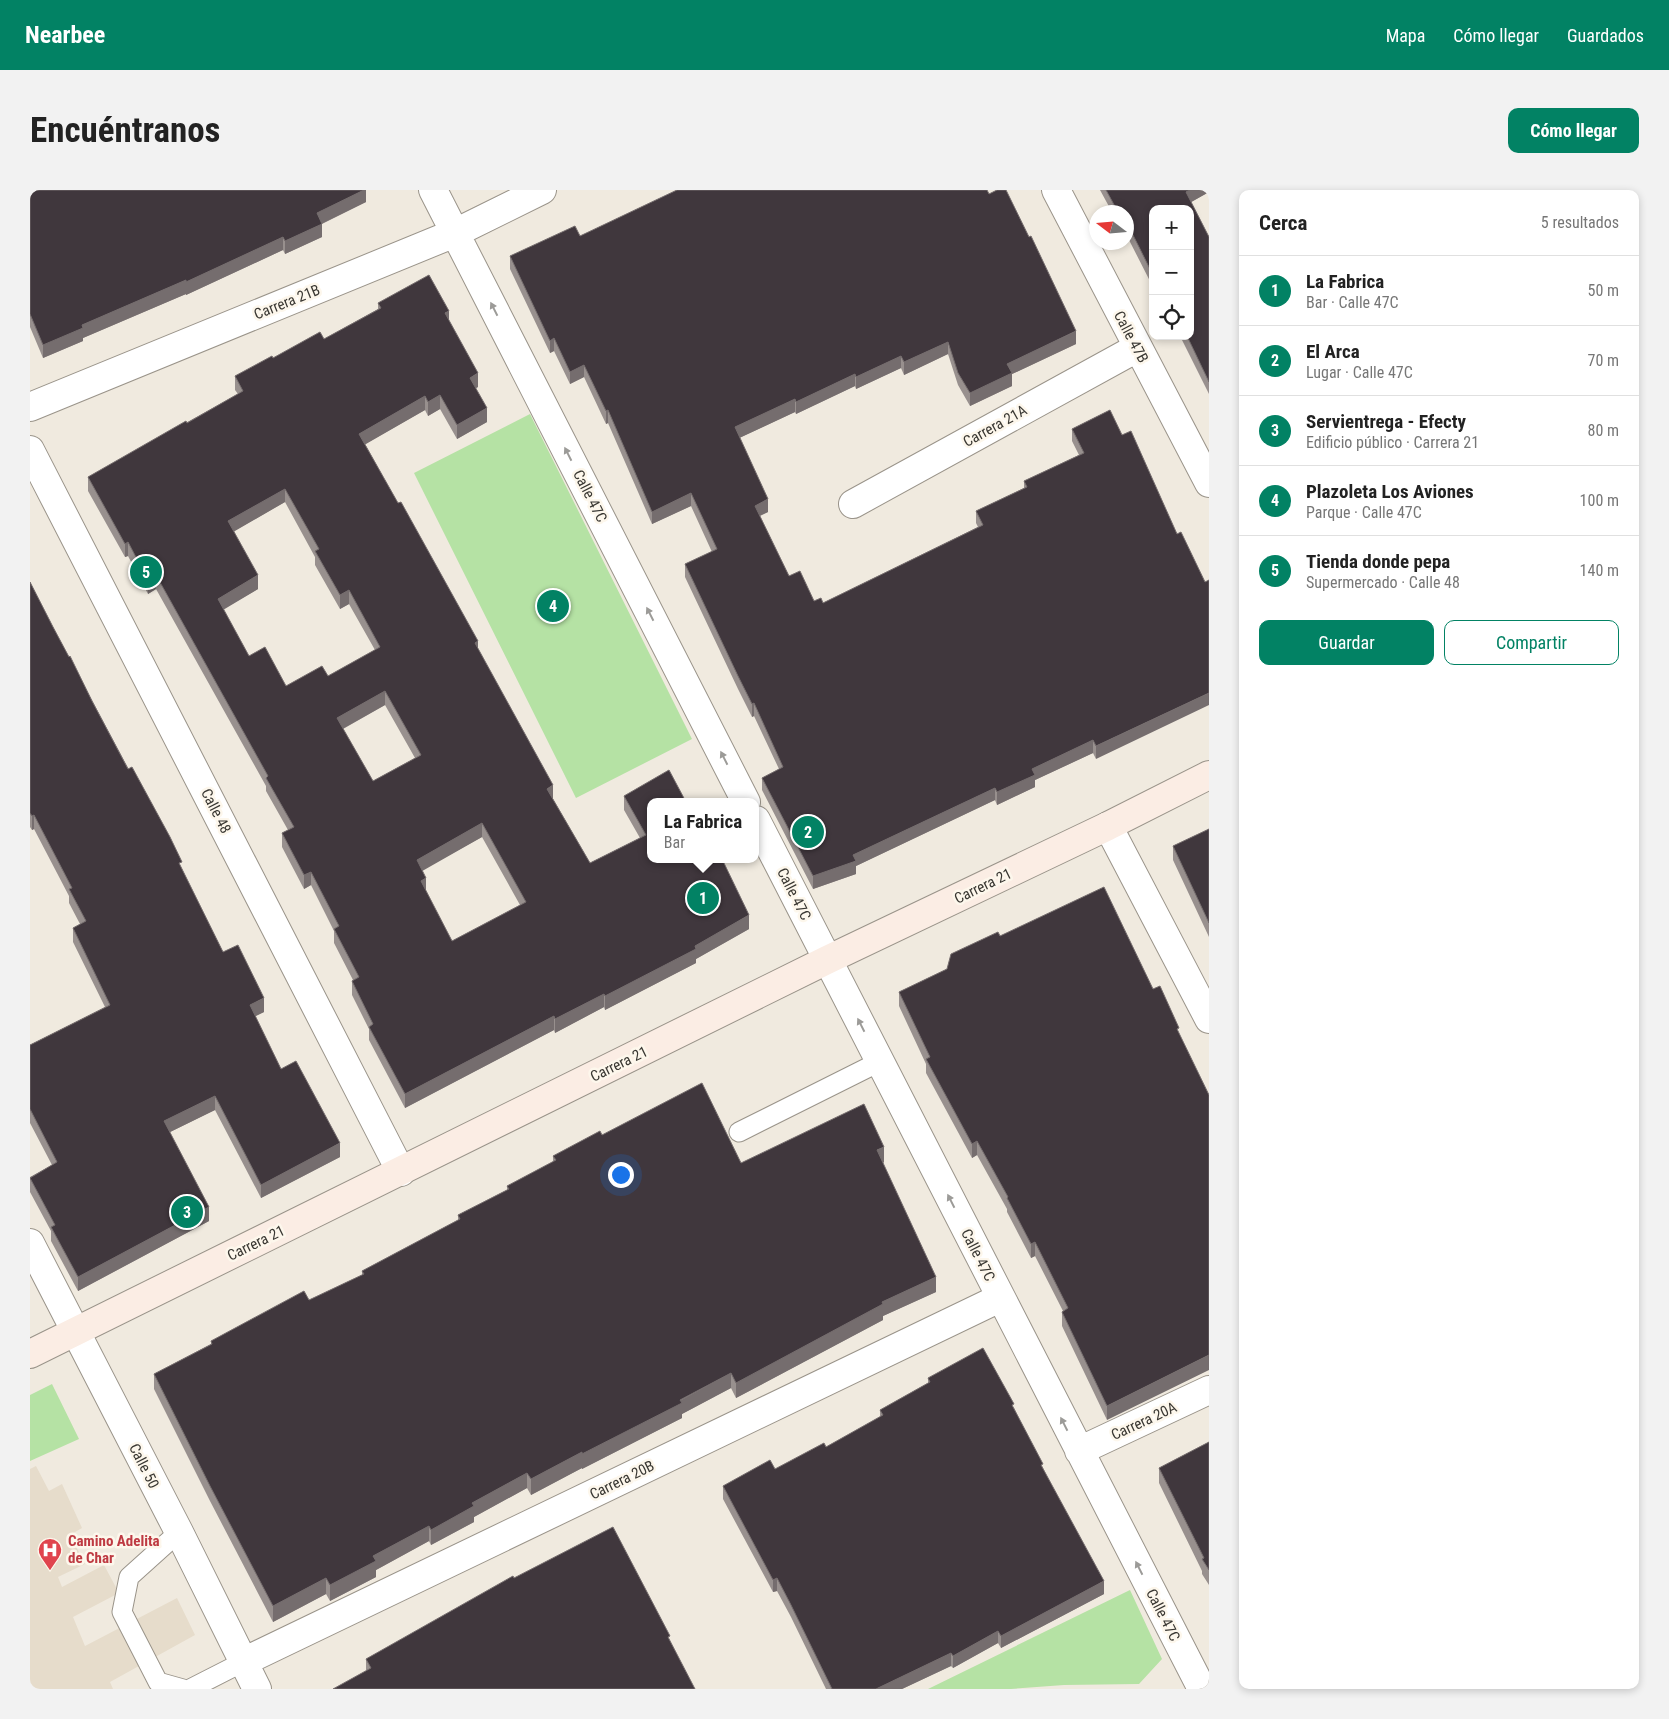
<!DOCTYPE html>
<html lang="es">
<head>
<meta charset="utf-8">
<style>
	:root { --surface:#fff; --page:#f2f2f2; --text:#222; --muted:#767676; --line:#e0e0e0; --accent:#028264 }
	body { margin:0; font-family:"Roboto Condensed",sans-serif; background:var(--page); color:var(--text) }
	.controls { position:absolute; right:15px; top:15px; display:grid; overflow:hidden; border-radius:10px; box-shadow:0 2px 8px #0003 }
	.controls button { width:45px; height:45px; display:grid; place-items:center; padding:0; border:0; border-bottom:1px solid var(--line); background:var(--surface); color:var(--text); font:25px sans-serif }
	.compass { position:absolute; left:1059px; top:15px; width:45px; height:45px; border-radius:50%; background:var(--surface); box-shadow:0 2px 8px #0003; rotate:286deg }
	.you { position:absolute; left:590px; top:984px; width:18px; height:18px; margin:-12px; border:4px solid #fff; border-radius:50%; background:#1a73e8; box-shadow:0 0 0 8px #1a73e833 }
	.badge { display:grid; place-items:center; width:32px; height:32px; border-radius:50%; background:var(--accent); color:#fff; font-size:16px; font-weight:700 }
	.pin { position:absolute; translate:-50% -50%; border:2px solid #fff; box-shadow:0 1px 5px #0006 }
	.popup { position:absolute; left:617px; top:608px; width:112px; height:65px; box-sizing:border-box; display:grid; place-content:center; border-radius:10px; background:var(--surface); filter:drop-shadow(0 1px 4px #0005); font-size:16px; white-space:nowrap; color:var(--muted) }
	.popup b { font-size:19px; color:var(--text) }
	.popup::after { content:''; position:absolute; left:50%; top:100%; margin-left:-10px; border:10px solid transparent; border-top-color:var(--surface) }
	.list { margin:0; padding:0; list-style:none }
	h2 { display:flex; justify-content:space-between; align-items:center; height:65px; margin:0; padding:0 20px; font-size:21px }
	h2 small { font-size:16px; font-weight:400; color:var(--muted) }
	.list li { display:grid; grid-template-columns:32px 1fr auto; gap:15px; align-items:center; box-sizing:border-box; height:70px; padding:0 20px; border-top:1px solid var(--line) }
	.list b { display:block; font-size:19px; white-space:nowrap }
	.list p { margin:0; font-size:16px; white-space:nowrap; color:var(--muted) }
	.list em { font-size:16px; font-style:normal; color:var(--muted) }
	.actions { display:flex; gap:10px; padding:15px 20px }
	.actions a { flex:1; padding:11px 0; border:1px solid var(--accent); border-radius:10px; text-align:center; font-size:18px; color:var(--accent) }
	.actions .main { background:var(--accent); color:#fff }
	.icon { flex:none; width:28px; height:28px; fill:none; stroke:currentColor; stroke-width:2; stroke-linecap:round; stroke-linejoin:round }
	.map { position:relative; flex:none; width:1179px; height:1499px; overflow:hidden; border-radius:10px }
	header { display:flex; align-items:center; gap:30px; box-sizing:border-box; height:70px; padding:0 25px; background:var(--accent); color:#fff }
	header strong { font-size:24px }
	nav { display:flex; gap:28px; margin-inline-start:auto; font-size:18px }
	.intro { display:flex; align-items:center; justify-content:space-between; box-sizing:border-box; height:120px; padding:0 30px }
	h1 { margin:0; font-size:35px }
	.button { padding:12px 22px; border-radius:10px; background:var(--accent); color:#fff; font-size:18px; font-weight:700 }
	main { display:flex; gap:30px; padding:0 30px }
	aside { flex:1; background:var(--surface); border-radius:10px; box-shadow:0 2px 8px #0003 }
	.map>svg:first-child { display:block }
</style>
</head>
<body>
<header>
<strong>Nearbee</strong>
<nav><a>Mapa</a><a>Cómo llegar</a><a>Guardados</a></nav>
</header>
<div class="intro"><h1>Encuéntranos</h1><a class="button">Cómo llegar</a></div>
<main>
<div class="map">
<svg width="1179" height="1499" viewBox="0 0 1179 1499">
	<rect width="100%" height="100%" fill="#f0eadf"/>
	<path fill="#e6dccb" d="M 6,1276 L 19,1301 L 32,1294 L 52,1338 L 40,1345 L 55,1374 L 28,1387 L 32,1397 L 74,1375 L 89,1403 L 43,1427 L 55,1456 L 147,1408 L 165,1445 L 80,1492 L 83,1499 L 0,1499 L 0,1279 Z"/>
	<path fill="#b5e2a4" d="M 500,224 L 662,549 L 546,608 L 384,283 Z
		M 22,1194 L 49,1249 L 0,1271 L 0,1205 Z
		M 1100,1400 L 1132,1469 L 1109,1494 L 1034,1495 L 981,1499 L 898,1499 Z"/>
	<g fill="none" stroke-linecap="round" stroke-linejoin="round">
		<g stroke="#9a948a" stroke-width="21">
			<path id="lane" d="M 709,942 L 849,872
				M 149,1342 L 99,1387 L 92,1422 L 128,1492 L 153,1499
				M 160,1499 L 213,1472"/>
		</g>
		<g stroke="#9a948a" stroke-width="30">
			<path id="street" d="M 403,0 L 716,612
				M 1026,0 L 1179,293
				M 0,217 L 425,43 L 512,0
				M 0,260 L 371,982
				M 823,314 L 1107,158
				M 726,630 L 1172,1499
				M 1078,636 L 1179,829
				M 0,1053 L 149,1342 L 227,1499
				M 1049,1261 L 1179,1200
				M 213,1472 L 970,1108"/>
		</g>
		<g stroke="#9a948a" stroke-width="30">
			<path id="secondary" d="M 0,1164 L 797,770 L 1078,636 L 1179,585"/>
		</g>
		<use href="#lane" stroke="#fff" stroke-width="19"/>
		<use href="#street" stroke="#fff" stroke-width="28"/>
		<use href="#secondary" stroke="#fbede4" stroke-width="28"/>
	</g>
	<path fill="#98908e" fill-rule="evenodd" d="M 0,0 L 336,0 L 336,12 L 292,34 L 292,47 L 255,64 L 253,60 L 156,105 L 156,104 L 53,148 L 53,151 L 13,168 L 0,137 Z
		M 1070,0 L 1179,0 L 1179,2 L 1161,12 L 1179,47 L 1179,204 L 1150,146 L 1160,146 L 1123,19 L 1123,97 L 1098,48 L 1096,22 L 1082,22 Z
		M 550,46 L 1046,154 L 982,184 L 982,196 L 940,216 L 928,195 L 918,164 L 874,185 L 871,178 L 826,199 L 825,196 L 766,224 L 765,222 L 709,248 L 738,322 L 730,326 L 759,386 L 784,411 L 793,413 L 948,337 L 946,333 L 946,321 L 994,298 L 994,291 L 1049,265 L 1042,251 L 1042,239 L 1080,220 L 1066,569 L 1063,563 L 1005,590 L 1005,597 L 967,615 L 965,610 L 826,676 L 826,684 L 783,699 L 732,600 L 732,588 L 749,579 L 724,526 L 722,527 L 708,499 L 655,387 L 655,374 L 682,362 L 661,316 L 622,334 L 578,233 L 576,234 L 554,187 L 540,194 L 524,161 L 520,163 L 480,79 L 480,66 Z
		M 348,113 L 419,131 L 448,197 L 446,198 L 457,232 L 427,249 L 410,219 L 398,226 L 395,220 L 335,254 L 448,459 L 523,609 L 560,673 L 610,648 L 594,620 L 594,606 L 719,739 L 666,769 L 666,773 L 575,820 L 574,817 L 525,843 L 524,840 L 375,918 L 339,850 L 339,839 L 322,805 L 322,791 L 323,790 L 304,753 L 304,741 L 281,695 L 274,699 L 252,657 L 252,643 L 258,640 L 236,601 L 236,596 L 126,399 L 118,404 L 98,366 L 95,367 L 58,301 L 58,287 L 208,204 L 205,200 L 205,186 L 243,168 L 294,149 L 348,119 ZM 255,312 L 285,367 L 285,375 L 310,419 L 319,414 L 345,460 L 298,486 L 256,496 L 219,466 L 193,419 L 228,399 L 204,341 ZM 355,515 L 385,568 L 343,591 L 313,539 ZM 452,647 L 490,715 L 422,751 L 396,702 L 392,680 Z
		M 0,392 L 23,437 L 152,679 L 193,762 L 234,822 L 225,826 L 251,879 L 310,967 L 231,1008 L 185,920 L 140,942 L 179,1031 L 48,1101 L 21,1051 L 21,1041 L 0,1002 L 0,987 L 22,975 L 0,933 L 0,855 L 75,817 L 43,752 L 43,738 L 50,734 L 39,713 L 39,706 L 4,639 L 2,640 L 0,637 Z
		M 1179,639 L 1179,747 L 1143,670 L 1143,656 Z
		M 970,746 L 1123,799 L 1077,1230 L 1032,1136 L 1032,1122 L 1033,1121 L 1005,1066 L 1001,1068 L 977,1022 L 977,1019 L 947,965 L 942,968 L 896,883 L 896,874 L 869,816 L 869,802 L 917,779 Z
		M 572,945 L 711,973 L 854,972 L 853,973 L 906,1102 L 853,1126 L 853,1130 L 706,1208 L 701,1198 L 652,1224 L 652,1228 L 552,1279 L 552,1278 L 501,1305 L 497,1298 L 444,1327 L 444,1332 L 401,1355 L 399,1351 L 346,1380 L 346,1387 L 300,1411 L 296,1404 L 243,1432 L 180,1311 L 124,1199 L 124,1184 L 181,1154 L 181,1151 L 279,1110 L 332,1085 L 332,1081 L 428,1030 L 428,1025 L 477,1000 L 477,996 L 523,972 L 523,966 Z
		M 898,1188 L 984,1218 L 1074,1404 L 971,1458 L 968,1453 L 923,1478 L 921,1476 L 872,1499 L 796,1499 L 761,1427 L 747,1401 L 743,1402 L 693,1309 L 693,1296 L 745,1279 L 796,1257 L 850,1227 L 850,1220 L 898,1193 Z
		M 1179,1252 L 1179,1395 L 1172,1384 L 1172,1381 L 1129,1293 L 1129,1278 Z
		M 484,1388 L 640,1451 L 336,1481 L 336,1469 Z"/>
	<path fill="#756d6e" d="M 334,0 L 336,0 L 336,12 L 287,36 L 287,23 Z
		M 1160,0 L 1179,0 L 1179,2 L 1156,15 L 1156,2 Z
		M 292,34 L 292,47 L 255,64 L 255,51 Z
		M 1098,35 L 1098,48 L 1096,48 L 1096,36 Z
		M 253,47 L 253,60 L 156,105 L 156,92 Z
		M 156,90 L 156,104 L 53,148 L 53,151 L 13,168 L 13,155 L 52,135 Z
		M 419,121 L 419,135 L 415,123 Z
		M 1046,141 L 1046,154 L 982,184 L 982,196 L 940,216 L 940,203 L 977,174 Z
		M 524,148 L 524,161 L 520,163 L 520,151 Z
		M 918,152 L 918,164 L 874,185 L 874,172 Z
		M 871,166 L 871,178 L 826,199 L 826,187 Z
		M 554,175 L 554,187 L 540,194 L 540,182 Z
		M 448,183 L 448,197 L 440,201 L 440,188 Z
		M 825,184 L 825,196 L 766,224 L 766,212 Z
		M 410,205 L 410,219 L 398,226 L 398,212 Z
		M 395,206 L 395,220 L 329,258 L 329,244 Z
		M 765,209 L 765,222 L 705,250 L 705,237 Z
		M 457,218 L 457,232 L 427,249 L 427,235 Z
		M 578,220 L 578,233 L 576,234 L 576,221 Z
		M 255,299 L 255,312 L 198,345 L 198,331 Z
		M 661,303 L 661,316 L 622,334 L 622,322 Z
		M 738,309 L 738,322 L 725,328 L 725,316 Z
		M 98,352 L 98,366 L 95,367 L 95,354 Z
		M 126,385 L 126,399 L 118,404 L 118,390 Z
		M 228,385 L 228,399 L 188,423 L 188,409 Z
		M 319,400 L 319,414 L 310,419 L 310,405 Z
		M 448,451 L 448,465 L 445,453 Z
		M 355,501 L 355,515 L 307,542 L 307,528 Z
		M 1179,503 L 1179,515 L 1066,569 L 1066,556 Z
		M 724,513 L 724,526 L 722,527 L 722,514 Z
		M 1063,550 L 1063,563 L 1005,590 L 1005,597 L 967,615 L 967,602 L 1002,579 Z
		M 523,595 L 523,609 L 517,612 L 517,599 Z
		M 965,598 L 965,610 L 826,676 L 826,684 L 783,699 L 783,686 L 823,665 Z
		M 4,625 L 4,639 L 2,640 L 2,626 Z
		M 452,633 L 452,647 L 387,684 L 387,670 Z
		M 281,682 L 281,695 L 274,699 L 274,685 Z
		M 396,688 L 396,702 L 391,691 Z
		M 719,725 L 719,739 L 666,769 L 666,773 L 575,820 L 575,806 Z
		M 574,804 L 574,817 L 525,843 L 525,829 Z
		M 234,808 L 234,822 L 220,829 L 220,815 Z
		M 524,826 L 524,840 L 375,918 L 375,904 Z
		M 185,906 L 185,920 L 134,945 L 134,931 Z
		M 947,951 L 947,965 L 942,968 L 942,954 Z
		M 310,953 L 310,967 L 231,1008 L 231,995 Z
		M 854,957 L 854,972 L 847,976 L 847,960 Z
		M 179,1017 L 179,1031 L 48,1101 L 48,1087 Z
		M 1005,1052 L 1005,1066 L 1001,1068 L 1001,1054 Z
		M 906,1087 L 906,1102 L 853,1126 L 853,1130 L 706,1208 L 706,1193 L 852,1112 Z
		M 1179,1165 L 1179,1180 L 1077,1230 L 1077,1216 Z
		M 701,1183 L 701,1198 L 652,1224 L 652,1228 L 552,1279 L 552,1264 Z
		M 552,1262 L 552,1278 L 501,1305 L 501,1289 Z
		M 497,1283 L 497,1298 L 444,1327 L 444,1332 L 401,1355 L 401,1340 L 442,1313 Z
		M 399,1336 L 399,1351 L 346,1380 L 346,1387 L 300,1411 L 300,1395 L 343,1366 Z
		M 296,1388 L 296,1404 L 243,1432 L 243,1416 Z
		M 747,1388 L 747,1401 L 743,1402 L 743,1390 Z
		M 1074,1391 L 1074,1404 L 971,1458 L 971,1446 Z
		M 968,1441 L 968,1453 L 923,1478 L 923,1466 Z
		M 921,1463 L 921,1476 L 872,1499 L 846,1499 Z"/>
	<path fill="#40373d" stroke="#756d6e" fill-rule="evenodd" d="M 0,0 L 334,0 L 287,23 L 292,34 L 255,51 L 253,47 L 156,92 L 156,90 L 52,135 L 53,138 L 13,155 L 0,124 Z
		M 647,0 L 957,0 L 959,4 L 967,0 L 976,0 L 999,47 L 1001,46 L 1046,141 L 977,174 L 982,183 L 940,203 L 928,183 L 918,152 L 874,172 L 871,166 L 826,187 L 825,184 L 766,212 L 765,209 L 705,237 L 738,309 L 725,316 L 759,386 L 770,381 L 784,411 L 791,408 L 793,413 L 953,335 L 946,321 L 997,297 L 994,291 L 1054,263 L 1042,239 L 1080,220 L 1092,245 L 1101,241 L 1147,344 L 1151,342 L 1175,392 L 1179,390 L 1179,503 L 1066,556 L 1063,550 L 1002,579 L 1005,585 L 967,602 L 965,598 L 823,665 L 826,671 L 783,686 L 732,588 L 753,577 L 724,513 L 722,514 L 708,486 L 655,374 L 687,359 L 661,303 L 622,322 L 578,220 L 576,221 L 554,175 L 540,182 L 524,148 L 520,151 L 480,66 L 545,36 L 550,46 Z
		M 1076,0 L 1160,0 L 1156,2 L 1179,47 L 1179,192 L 1157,146 L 1160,146 L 1160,19 L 1123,19 L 1123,85 L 1098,35 L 1096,36 L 1096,22 L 1088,22 Z
		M 399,85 L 419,121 L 415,123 L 448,183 L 440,188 L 457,218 L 427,235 L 410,205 L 398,212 L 395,206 L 329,244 L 368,313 L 371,312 L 448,451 L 445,453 L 523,595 L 517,599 L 560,673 L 616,645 L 594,606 L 639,580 L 656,612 L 620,612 L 620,669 L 692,669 L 719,725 L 665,756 L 666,759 L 575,806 L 574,804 L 525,829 L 524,826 L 375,904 L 339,837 L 343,834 L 322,791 L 329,787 L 304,739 L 309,736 L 281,682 L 274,685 L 252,643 L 264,637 L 236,588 L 238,586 L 126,385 L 118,390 L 98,352 L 95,354 L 58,287 L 156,231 L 157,233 L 213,201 L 205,186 L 242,166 L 243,168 L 290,142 L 294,149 L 351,118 L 348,113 ZM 255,299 L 289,359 L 285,361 L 310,405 L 319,400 L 350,457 L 298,486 L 292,476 L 256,496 L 235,457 L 219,466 L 188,409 L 228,385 L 198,331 ZM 355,501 L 391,565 L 343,591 L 307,528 ZM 452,633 L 496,712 L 422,751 L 391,691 L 396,688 L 387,670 Z
		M 0,392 L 23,437 L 39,467 L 40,466 L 62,511 L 98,579 L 102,577 L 140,647 L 152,672 L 149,673 L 193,762 L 208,755 L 234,808 L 220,815 L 251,879 L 266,871 L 310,953 L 231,995 L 185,906 L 134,931 L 179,1017 L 48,1087 L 21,1037 L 25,1035 L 0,988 L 27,972 L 0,919 L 0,855 L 80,815 L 43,738 L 56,731 L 39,699 L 42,698 L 4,625 L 2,626 L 0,623 Z
		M 1179,639 L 1179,733 L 1143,656 Z
		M 1074,697 L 1123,799 L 1130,796 L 1149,838 L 1147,839 L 1179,905 L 1179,1165 L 1077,1216 L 1032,1122 L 1038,1118 L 1005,1052 L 1001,1054 L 977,1008 L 978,1007 L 947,951 L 942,954 L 896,869 L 900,867 L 869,802 L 917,779 L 921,764 L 968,742 L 970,746 Z
		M 672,893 L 711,973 L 834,914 L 854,957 L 847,960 L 906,1087 L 852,1112 L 853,1114 L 706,1193 L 701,1183 L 650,1210 L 652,1213 L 552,1264 L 552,1262 L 501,1289 L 497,1283 L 442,1313 L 444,1316 L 401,1340 L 399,1336 L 343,1366 L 346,1371 L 300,1395 L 296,1388 L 243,1416 L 180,1296 L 124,1184 L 182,1154 L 181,1151 L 274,1101 L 279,1110 L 334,1084 L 332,1081 L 430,1029 L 428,1025 L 479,999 L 477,996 L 526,970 L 523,966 L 570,941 L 572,945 Z
		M 953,1158 L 984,1214 L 982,1215 L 1013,1274 L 1011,1275 L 1074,1391 L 971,1446 L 968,1441 L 923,1466 L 921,1463 L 846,1499 L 802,1499 L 761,1415 L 747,1388 L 743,1390 L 693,1296 L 740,1270 L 745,1279 L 794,1253 L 796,1257 L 853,1225 L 850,1220 L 900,1192 L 898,1188 Z
		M 1179,1252 L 1179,1380 L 1172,1369 L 1174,1368 L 1129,1278 Z
		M 583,1337 L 640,1446 L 638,1447 L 665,1499 L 303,1499 L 341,1478 L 336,1469 L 483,1386 L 484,1388 Z"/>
	<defs><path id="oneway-solid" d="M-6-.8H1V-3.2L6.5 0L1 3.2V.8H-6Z" transform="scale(1.25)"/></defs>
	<g fill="#9c9b98">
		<use href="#oneway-solid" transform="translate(464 119) rotate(-117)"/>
		<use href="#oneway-solid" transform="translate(538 264) rotate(-117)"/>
		<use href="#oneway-solid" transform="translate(620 424) rotate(-117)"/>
		<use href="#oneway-solid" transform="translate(694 568) rotate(-117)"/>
		<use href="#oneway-solid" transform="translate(831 835) rotate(-117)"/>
		<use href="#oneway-solid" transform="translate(921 1011) rotate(-117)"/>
		<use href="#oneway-solid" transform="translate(1034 1234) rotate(-117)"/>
		<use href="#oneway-solid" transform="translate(1109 1378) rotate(-117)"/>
	</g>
	<defs>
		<g id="hospital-pin" transform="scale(1.25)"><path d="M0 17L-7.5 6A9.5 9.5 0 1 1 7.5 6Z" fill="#e0444e" stroke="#fdf7ec"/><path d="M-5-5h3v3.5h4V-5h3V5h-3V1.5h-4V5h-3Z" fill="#fff"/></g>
	</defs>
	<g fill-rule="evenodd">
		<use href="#hospital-pin" x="20" y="1360"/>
	</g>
	<g text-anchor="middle" stroke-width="5" stroke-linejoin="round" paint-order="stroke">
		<g font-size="15" fill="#393732" stroke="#fdf7ec">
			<text transform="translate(257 112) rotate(-22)" y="5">Carrera 21B</text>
			<text transform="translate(1101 147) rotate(62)" y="5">Calle 47B</text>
			<text transform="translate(965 236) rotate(-29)" y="5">Carrera 21A</text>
			<text transform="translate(560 306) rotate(63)" y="5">Calle 47C</text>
			<text transform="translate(186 621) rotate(63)" y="5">Calle 48</text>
			<text transform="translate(953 696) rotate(-26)" y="5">Carrera 21</text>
			<text transform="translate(764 704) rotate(63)" y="5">Calle 47C</text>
			<text transform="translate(589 874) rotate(-26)" y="5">Carrera 21</text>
			<text transform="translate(226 1053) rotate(-26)" y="5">Carrera 21</text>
			<text transform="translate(948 1065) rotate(63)" y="5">Calle 47C</text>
			<text transform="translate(1114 1231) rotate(-25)" y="5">Carrera 20A</text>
			<text transform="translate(114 1276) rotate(63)" y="5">Calle 50</text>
			<text transform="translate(592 1290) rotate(-26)" y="5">Carrera 20B</text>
			<text transform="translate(1133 1425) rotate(63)" y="5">Calle 47C</text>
		</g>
		<g font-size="15" font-weight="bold" fill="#be3a42" stroke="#fdf7ec" text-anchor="start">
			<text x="38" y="1356">Camino Adelita<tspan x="38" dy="17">de Char</tspan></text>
		</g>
	</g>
</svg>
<div class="controls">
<button>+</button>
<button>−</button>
<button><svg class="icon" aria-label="locate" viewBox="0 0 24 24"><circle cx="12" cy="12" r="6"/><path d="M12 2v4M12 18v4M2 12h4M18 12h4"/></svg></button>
</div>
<svg class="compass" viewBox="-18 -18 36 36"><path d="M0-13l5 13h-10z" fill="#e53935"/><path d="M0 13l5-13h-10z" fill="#767676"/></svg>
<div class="you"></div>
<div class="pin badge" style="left:673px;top:708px">1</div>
<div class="popup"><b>La Fabrica</b>Bar</div>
<div class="pin badge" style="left:778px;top:642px">2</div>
<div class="pin badge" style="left:157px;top:1022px">3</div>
<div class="pin badge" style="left:523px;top:416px">4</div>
<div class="pin badge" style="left:116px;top:382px">5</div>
</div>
<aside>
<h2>Cerca<small>5 resultados</small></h2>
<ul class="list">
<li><span class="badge">1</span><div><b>La Fabrica</b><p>Bar · Calle 47C</p></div><em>50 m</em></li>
<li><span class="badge">2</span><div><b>El Arca</b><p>Lugar · Calle 47C</p></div><em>70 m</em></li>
<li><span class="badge">3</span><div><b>Servientrega - Efecty</b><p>Edificio público · Carrera 21</p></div><em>80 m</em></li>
<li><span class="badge">4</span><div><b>Plazoleta Los Aviones</b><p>Parque · Calle 47C</p></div><em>100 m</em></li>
<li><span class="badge">5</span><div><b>Tienda donde pepa</b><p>Supermercado · Calle 48</p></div><em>140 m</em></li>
</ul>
<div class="actions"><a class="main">Guardar</a><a>Compartir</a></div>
</aside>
</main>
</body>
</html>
